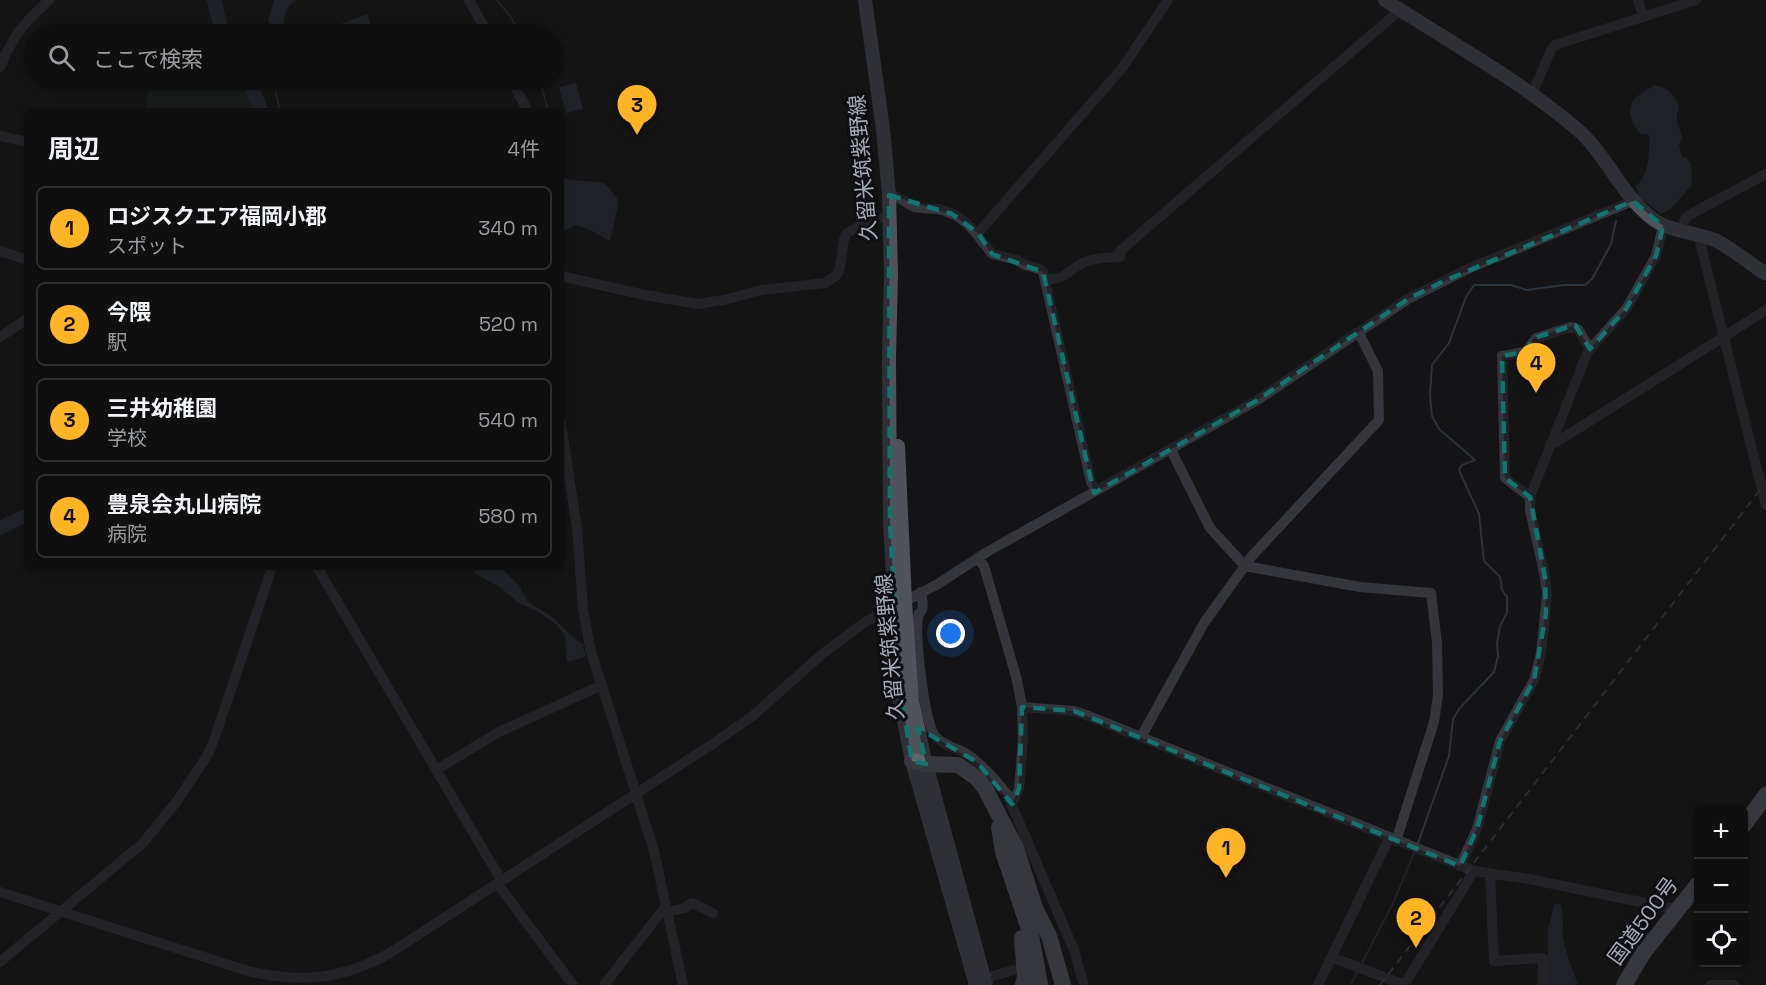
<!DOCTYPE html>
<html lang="ja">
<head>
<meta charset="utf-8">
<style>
	:root { --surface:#0f0f10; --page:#1d1d1e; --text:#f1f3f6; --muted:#9b9c9f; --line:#2f2f30; --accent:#feb425 }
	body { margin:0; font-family:"Space Grotesk","Noto Sans JP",sans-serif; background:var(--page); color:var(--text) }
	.controls { position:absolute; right:18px; bottom:18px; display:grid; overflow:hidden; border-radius:9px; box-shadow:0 2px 4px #0004 }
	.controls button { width:54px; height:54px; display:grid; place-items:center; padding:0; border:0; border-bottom:2px solid var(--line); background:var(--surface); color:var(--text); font:30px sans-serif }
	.you { position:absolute; left:951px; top:634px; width:21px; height:21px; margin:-15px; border:4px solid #fff; border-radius:50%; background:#1a73e8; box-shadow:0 0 0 9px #1a73e833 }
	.badge { display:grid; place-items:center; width:39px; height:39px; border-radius:50%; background:var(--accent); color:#111; font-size:20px; font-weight:700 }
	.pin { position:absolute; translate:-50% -50px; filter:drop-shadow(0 2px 3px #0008) }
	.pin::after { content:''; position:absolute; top:32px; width:21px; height:18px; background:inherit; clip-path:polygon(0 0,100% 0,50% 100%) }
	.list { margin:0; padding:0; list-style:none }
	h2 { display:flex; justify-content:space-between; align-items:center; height:78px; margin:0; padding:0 24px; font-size:26px }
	h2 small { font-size:20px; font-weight:400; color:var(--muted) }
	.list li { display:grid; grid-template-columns:39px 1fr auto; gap:18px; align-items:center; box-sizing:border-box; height:84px; margin:0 12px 12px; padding:0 12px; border:2px solid var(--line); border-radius:9px }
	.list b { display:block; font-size:22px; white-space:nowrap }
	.list p { margin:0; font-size:20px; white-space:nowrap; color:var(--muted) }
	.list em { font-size:20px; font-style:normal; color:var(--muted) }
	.icon { flex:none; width:33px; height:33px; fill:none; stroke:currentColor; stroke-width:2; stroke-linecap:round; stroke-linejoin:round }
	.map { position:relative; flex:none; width:1766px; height:985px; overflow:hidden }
	.search { position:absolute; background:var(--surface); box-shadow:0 2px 4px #0004; left:24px; top:24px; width:540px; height:66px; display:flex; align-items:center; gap:15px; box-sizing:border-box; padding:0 21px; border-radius:33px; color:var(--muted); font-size:22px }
	.panel { position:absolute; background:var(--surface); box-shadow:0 2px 4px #0004; left:24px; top:108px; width:540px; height:462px; border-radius:9px }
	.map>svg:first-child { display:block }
</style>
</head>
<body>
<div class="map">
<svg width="1766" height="985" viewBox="0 0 1766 985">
	<rect width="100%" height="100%" fill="#141416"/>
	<path fill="#1c251d" d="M 150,24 L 217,27 L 223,34 L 152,34 Z
		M 149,80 L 244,80 L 253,102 L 254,111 L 145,111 Z"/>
	<path fill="#2a333b" d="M 274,0 L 297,0 C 284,5 283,21 284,34 L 269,34 L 272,30 L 268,19 Z
		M 367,14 L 371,25 L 345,34 L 341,24 Z
		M 576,83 L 583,109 L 566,113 L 559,87 Z
		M 1655,85 C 1669,88 1674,94 1679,107 C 1674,119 1678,126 1683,137 L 1679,146 L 1682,156 L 1691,162 L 1692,185 L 1671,209 L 1661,214 L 1639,197 L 1636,187 C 1646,175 1649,163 1649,148 C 1649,141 1652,140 1647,134 L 1640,134 C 1622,108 1629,99 1655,85 Z
		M 561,174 L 568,180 L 602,182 L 609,188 L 617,198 L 618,206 L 610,241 L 588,229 L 575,225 L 561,233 Z
		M 469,567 L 501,567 L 518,585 L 528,602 L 551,616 L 575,639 L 584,644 L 583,647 L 586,655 L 582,658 L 567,662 L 565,636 L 557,625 L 537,611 L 518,603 L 500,587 L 476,574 Z
		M 1555,903 L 1561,905 C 1564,914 1562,928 1563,938 C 1566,954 1573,970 1578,985 L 1548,985 L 1548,928 Z"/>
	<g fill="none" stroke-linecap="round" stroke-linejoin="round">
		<path stroke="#2a333b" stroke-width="2" d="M 496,0 L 508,13 L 521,34
			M 277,80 L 275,89 L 280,111
			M 540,80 L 548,111
			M 1418,843 L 1449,756 L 1453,719 L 1459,709 L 1494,672 L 1498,656 L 1497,644 L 1500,626 L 1507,613 L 1507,597 L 1502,590 L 1500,577 L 1484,561 L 1479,514 L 1459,470 L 1462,465 L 1475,460 L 1439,429 L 1432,416 L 1430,395 L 1432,365 L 1449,343 L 1466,297 L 1474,285 L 1511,285 L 1527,290 L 1564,285 L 1585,285 L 1592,279 L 1611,244 L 1616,221
			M 1361,965 L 1393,903 L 1415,851
			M 1351,985 L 1358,970"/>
		<path stroke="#2a333b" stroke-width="14" d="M 214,0 L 221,28 L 228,34
			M 248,80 L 262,111
			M 0,528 L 27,515"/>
		<path stroke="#35363c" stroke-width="10" d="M 469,0 L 488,34
			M 1638,0 L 1643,16
			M 0,67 C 15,33 22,25 49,0
			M 511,80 L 528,111
			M 1532,94 L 1551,50 L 1555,45 L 1696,0
			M 0,136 L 27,142
			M 889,195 C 900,196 905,203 914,207 C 922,209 931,208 938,209 C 966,215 976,234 992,254 L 1017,260 L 1025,265 L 1039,269 L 1043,272 L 1091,482 L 1096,491
			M 1681,229 L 1685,219 L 1689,215 L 1766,174
			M 978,233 L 1123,67 L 1168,0
			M 1698,234 L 1766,505
			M 0,251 L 27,260
			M 561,276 L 640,294 L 698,304 L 724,300 L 762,290 L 825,283 L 837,275 L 840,267 L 844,239 L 847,233 L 868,221 L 889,216
			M 1046,279 C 1065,281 1069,269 1085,262 C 1096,257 1109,258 1120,257 L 1120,251 L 1400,10
			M 0,337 L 27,319
			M 561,424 L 577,528 L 583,609 L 590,648 L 654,851 L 683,985
			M 1551,443 L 1555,443 L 1766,310
			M 1171,450 L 1210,528 L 1245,566 L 1360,587 L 1431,593 L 1437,643 L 1438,695 L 1434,722 L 1396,841
			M 1530,497 L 1505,478 L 1502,356 L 1525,352 L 1536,338 L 1571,327 L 1578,329 L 1590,349
			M 978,559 L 984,566 L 1017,680 L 1022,707 L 1023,739 L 1019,789 L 1012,804
			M 317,567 L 501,880
			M 921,592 C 922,598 924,605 922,610 C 918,617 919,610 918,618 C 915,639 924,720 935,736 C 943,746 958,748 967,754 C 983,765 995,779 1007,794 L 1074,950 L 1084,985
			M 1022,707 L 1074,711 L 1086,715 L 1474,871 L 1529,879 L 1679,910
			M 1141,737 L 1204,623 L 1252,556 L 1379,420 L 1378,371 L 1359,333
			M 436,770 L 499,732 L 602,685
			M 1460,866 L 1477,829 L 1500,741 L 1534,680 L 1541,653 L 1547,595 L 1545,577 L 1530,510 L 1530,497 L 1586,356 L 1590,349 L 1626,309 L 1656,256 L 1663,226
			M 1490,874 L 1494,961 L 1543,958 L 1543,985
			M 497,883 L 573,985
			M 0,892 L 248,971 C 302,983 341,980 390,953 L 711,745 L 754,715 L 821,655 L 865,622 L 938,584 L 987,552 L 1256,401 L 1408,299 L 1470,268 L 1633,201
			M 668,912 L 684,908 L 692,903 L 713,913
			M 1331,957 L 1405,985
			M 0,962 L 143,843 L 177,801 L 207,756 L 213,743 L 272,567
			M 984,979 L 1013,970
			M 604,985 L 666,906
			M 1318,985 L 1389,838
			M 1404,985 L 1474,871
			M 1711,985 L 1734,985"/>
		<path stroke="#51535b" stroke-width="14" d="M 865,0 L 883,129 L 889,195 L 891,274 L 889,357 L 890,523 L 900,701 L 912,761 L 976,985
			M 1385,0 C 1449,42 1518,79 1577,129 C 1607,155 1621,195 1653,219 C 1670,232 1697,232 1717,241 C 1734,250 1750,264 1766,274
			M 898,446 L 905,602 L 912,701 L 926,764 L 986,985"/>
		<path stroke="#61646d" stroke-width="16" d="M 912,761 L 926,764 L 958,765 L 978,779 L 986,790 L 1016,848 L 1035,908 L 1049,936 L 1063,985
			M 1744,825 L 1766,795
			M 999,827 L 1003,852 L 1031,935 L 1040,985
			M 1022,938 L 1025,977 L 1023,985
			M 1624,985 L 1644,952 L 1698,884"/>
		<path stroke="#484a51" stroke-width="2" stroke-dasharray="8 6" stroke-linecap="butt" d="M 1380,985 L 1766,482"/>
	</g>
	<path d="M0 0H1766V985H0ZM 889,195 L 952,214 L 978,233 L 992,254 L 1043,272 L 1094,493 L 1256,401 L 1408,299 L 1442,282 L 1633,201 L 1663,226 L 1656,256 L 1626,309 L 1590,349 L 1575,325 L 1534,338 L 1525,352 L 1502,356 L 1505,478 L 1530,497 L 1545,577 L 1546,613 L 1534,680 L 1500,741 L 1477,829 L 1460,866 L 1074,711 L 1022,707 L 1019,789 L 1012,804 L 977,762 L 918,728 L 926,764 L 912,761 L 899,684 L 890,523 Z" fill="#141416" fill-opacity=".55" fill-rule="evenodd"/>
	<path fill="none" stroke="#0f766e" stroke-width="4.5" stroke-dasharray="12 8" stroke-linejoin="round" d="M 889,195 L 952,214 L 978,233 L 992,254 L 1043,272 L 1094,493 L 1256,401 L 1408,299 L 1442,282 L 1633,201 L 1663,226 L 1656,256 L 1626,309 L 1590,349 L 1575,325 L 1534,338 L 1525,352 L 1502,356 L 1505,478 L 1530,497 L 1545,577 L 1546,613 L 1534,680 L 1500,741 L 1477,829 L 1460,866 L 1074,711 L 1022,707 L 1019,789 L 1012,804 L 977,762 L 918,728 L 926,764 L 912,761 L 899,684 L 890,523 Z"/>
	<g text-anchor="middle" stroke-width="6" stroke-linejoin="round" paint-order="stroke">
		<g font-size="21" fill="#a5abb8" stroke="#0f0f11">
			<text transform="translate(863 168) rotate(-95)" y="7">久留米筑紫野線</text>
			<text transform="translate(890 647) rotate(-95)" y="7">久留米筑紫野線</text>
			<text transform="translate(1643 921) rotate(-54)" y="7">国道500号</text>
		</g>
	</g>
</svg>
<div class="controls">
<button>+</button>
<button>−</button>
<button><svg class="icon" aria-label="locate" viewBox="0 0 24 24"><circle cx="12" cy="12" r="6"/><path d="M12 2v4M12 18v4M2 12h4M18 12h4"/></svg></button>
</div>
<div class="you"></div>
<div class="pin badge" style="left:1226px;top:878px">1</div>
<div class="pin badge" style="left:1416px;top:948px">2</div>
<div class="pin badge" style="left:637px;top:135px">3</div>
<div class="pin badge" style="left:1536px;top:393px">4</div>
<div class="search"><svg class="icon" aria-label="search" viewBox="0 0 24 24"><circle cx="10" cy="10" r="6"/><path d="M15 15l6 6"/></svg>ここで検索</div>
<section class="panel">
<h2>周辺<small>4件</small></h2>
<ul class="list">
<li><span class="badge">1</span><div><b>ロジスクエア福岡小郡</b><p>スポット</p></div><em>340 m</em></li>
<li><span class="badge">2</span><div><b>今隈</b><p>駅</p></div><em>520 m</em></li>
<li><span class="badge">3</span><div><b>三井幼稚園</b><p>学校</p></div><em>540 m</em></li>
<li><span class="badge">4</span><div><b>豊泉会丸山病院</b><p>病院</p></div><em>580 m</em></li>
</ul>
</section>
</div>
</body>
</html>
